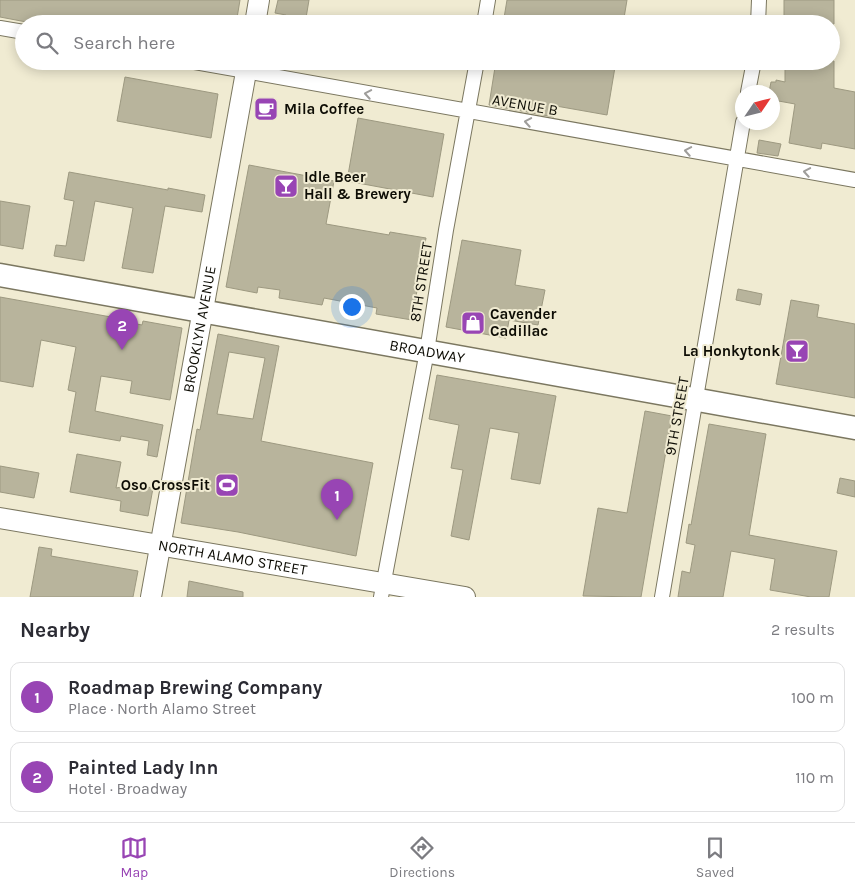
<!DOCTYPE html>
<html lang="en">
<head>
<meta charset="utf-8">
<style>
	:root { --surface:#fff; --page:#f2f2f3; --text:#2b2b33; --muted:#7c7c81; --line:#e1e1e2; --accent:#9845b4 }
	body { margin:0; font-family:Karla,sans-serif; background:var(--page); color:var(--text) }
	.compass { position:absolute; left:735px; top:85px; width:45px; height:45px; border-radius:50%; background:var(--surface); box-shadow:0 2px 12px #0003; rotate:55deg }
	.you { position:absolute; left:351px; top:306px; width:18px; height:18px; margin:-12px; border:4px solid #fff; border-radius:50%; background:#1a73e8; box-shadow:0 0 0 8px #1a73e833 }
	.badge { display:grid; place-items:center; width:32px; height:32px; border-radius:50%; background:var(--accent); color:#fff; font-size:16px; font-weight:700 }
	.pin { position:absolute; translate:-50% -41px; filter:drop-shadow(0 1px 2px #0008) }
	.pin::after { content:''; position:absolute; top:26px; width:18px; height:15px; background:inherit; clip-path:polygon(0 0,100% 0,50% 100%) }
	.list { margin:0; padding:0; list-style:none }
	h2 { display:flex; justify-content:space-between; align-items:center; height:65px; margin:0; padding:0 20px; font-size:21px }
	h2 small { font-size:16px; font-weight:400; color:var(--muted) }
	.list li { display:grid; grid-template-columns:32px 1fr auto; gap:15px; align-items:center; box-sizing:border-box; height:70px; margin:0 10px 10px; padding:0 10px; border:1px solid var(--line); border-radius:10px }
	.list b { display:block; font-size:19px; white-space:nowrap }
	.list p { margin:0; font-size:16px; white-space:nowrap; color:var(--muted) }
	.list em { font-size:16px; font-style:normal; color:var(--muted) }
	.icon { flex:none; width:28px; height:28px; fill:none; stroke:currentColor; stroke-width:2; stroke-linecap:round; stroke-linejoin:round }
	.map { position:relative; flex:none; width:855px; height:597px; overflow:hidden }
	.search { position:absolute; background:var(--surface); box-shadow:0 2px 12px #0003; left:15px; right:15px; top:15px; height:55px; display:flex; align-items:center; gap:12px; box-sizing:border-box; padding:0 18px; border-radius:28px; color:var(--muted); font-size:19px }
	.sheet { height:225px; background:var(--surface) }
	nav { display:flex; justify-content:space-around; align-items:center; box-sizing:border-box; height:70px; border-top:1px solid var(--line); background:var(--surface); font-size:14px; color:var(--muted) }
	nav a { display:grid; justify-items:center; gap:2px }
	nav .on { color:var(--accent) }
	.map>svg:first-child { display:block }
</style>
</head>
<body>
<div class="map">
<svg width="855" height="597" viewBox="0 0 855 597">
	<rect width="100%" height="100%" fill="#f0ebd2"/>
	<path fill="#b8b49c" stroke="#9d9981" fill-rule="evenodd" d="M 0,0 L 240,0 L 236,24 L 37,24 L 0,17 Z
		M 278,0 L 309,0 L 305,24 L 284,24 L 286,15 L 275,13 Z
		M 507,0 L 627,0 L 623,24 L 503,24 Z
		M 784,0 L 834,0 L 834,24 L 784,24 Z
		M 496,61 L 616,61 L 607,115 L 556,106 L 554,117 L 489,105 Z
		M 785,61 L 834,61 L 834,88 L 855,92 L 855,149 L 822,143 L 821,149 L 789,143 L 795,104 L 773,100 L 773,94 L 769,92 L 771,82 L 776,82 L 776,80 L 785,82 Z
		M 125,77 L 218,94 L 211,138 L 117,121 Z
		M 358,118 L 444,134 L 433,197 L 347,181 Z
		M 759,140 L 781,144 L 778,156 L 757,153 Z
		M 249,165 L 334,181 L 326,224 L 389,235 L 390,232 L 426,238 L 412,320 L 376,314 L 377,308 L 324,298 L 322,305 L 279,298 L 280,290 L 258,287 L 257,293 L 226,287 Z
		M 69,172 L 168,190 L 168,188 L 205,195 L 202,212 L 165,206 L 153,273 L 122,268 L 133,208 L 95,201 L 84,261 L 54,256 L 56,245 L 66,246 L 74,201 L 64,199 Z
		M 0,201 L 30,206 L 23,249 L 0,245 Z
		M 462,240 L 521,250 L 515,285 L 545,290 L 538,325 L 509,320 L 506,338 L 446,327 Z
		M 738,289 L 762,294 L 760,305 L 736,300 Z
		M 0,297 L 111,317 L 111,319 L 142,325 L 143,321 L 182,328 L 170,400 L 130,393 L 132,381 L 101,376 L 95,411 L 163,425 L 157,457 L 147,455 L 149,441 L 121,436 L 120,441 L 69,432 L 76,392 L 68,390 L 76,347 L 41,340 L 33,387 L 0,381 Z
		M 791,300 L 819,305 L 817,317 L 855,324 L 855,398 L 776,384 Z
		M 218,334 L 279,346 L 261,441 L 373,463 L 356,556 L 238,532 L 181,523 L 197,429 L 200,430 ZM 229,352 L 265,358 L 253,419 L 217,414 Z
		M 437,375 L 556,396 L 540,484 L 511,479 L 519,433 L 490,428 L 469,540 L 451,536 L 463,470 L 451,468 L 459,425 L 429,419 Z
		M 645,411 L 672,416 L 641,597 L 583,596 L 598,508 L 627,513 Z
		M 709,424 L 766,434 L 749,535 L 837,551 L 829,597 L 811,597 L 770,590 L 775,559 L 731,551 L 723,597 L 678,597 L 682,571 L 690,573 L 695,545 L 686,543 L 689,524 L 691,525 Z
		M 77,454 L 121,462 L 116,488 L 135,485 L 153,488 L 148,516 L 120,511 L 121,501 L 70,492 Z
		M 0,466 L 39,473 L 34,498 L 0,492 Z
		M 840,478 L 855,481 L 855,497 L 837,493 Z
		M 39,547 L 52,549 L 51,556 L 138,571 L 133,597 L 30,597 Z
		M 189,581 L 243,592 L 243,597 L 187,597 Z"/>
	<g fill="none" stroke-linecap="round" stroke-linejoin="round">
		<g stroke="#7b7760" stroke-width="16">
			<path id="street" d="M 484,24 L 488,0
				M 758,24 L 759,0
				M 0,28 L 24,32
				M 189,61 L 855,180
				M 748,92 L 754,61
				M 381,597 L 427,351 L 446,230 L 477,61
				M 662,597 L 743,122"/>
		</g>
		<g stroke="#7b7760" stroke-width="22">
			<g id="secondary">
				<path d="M 255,24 L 259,0"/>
				<path id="s1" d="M 0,518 L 465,597"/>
				<path id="s2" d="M 151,597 L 248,61"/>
			</g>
		</g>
		<g stroke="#7b7760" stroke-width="25">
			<g id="primary">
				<path id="s3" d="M 0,275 L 855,428"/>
			</g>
		</g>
		<use href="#street" stroke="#fff" stroke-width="14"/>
		<use href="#secondary" stroke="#fff" stroke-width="20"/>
		<use href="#primary" stroke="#fff" stroke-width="22"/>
	</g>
	<defs><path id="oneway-chevron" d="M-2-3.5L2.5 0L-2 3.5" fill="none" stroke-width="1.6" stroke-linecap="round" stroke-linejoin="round" transform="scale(1.25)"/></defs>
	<g stroke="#9f9e9b">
		<use href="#oneway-chevron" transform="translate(368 94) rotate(-170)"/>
		<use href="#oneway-chevron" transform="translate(528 122) rotate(-170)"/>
		<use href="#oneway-chevron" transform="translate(688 151) rotate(-170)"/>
		<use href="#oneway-chevron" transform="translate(807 172) rotate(-170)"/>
	</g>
	<defs>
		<g id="cafe-square" transform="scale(1.25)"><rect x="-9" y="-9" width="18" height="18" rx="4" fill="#9845b4" stroke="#f0ebd2"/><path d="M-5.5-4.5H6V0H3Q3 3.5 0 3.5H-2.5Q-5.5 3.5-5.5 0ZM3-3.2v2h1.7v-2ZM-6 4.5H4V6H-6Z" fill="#fff"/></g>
		<g id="bar-square" transform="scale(1.25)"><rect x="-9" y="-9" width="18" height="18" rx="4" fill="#9845b4" stroke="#f0ebd2"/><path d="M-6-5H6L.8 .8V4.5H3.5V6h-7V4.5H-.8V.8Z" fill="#fff"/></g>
		<g id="shop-square" transform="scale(1.25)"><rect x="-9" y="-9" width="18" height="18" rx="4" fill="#9845b4" stroke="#f0ebd2"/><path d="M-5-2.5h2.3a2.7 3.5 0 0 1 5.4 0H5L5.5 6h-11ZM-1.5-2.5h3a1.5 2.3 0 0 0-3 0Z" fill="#fff"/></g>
		<g id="stadium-square" transform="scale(1.25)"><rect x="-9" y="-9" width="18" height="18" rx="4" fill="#9845b4" stroke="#f0ebd2"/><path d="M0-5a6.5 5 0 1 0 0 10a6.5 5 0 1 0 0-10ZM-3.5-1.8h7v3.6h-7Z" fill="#fff"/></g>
	</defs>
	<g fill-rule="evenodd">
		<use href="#cafe-square" x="266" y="109"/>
		<use href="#bar-square" x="286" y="186"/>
		<use href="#shop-square" x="473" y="323"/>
		<use href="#bar-square" x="797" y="351"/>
		<use href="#stadium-square" x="227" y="485"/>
	</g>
	<g text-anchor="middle" stroke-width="4" stroke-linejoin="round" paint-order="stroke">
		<g font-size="15" fill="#0e0d05" stroke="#f0ebd2">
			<text transform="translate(525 105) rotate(10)" y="5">AVENUE B</text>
			<text transform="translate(421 282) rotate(-81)" y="5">8TH STREET</text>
			<text dy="5" stroke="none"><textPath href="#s2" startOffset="272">BROOKLYN AVENUE</textPath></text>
			<text dy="5" stroke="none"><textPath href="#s3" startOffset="434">BROADWAY</textPath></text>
			<text transform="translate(677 416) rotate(-80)" y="5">9TH STREET</text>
			<text dy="5" stroke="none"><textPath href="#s1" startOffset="236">NORTH ALAMO STREET</textPath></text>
		</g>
		<g font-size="15" font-weight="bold" fill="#0e0d05" stroke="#f0ebd2" text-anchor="start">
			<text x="284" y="114">Mila Coffee</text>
			<text x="304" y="182">Idle Beer<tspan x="304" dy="17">Hall &amp; Brewery</tspan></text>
			<text x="490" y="319">Cavender<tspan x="490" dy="17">Cadillac</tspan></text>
			<text x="780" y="356" text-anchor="end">La Honkytonk</text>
			<text x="210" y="490" text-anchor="end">Oso CrossFit</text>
		</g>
	</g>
</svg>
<svg class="compass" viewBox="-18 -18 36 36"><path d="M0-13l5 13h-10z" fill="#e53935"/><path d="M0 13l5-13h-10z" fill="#7c7c81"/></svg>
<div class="you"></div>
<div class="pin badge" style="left:337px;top:520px">1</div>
<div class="pin badge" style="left:122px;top:350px">2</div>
<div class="search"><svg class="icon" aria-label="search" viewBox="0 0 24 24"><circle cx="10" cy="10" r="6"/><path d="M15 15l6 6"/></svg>Search here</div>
</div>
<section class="sheet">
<h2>Nearby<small>2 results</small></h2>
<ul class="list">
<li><span class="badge">1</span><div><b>Roadmap Brewing Company</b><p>Place · North Alamo Street</p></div><em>100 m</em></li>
<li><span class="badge">2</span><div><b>Painted Lady Inn</b><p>Hotel · Broadway</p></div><em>110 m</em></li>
</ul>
</section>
<nav>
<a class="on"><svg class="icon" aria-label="map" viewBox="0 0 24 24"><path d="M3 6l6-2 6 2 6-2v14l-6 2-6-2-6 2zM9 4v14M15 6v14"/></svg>Map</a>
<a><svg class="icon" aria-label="directions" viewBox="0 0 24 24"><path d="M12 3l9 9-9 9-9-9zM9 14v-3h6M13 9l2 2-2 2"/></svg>Directions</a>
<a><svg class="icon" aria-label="saved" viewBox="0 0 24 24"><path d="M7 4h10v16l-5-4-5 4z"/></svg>Saved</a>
</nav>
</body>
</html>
